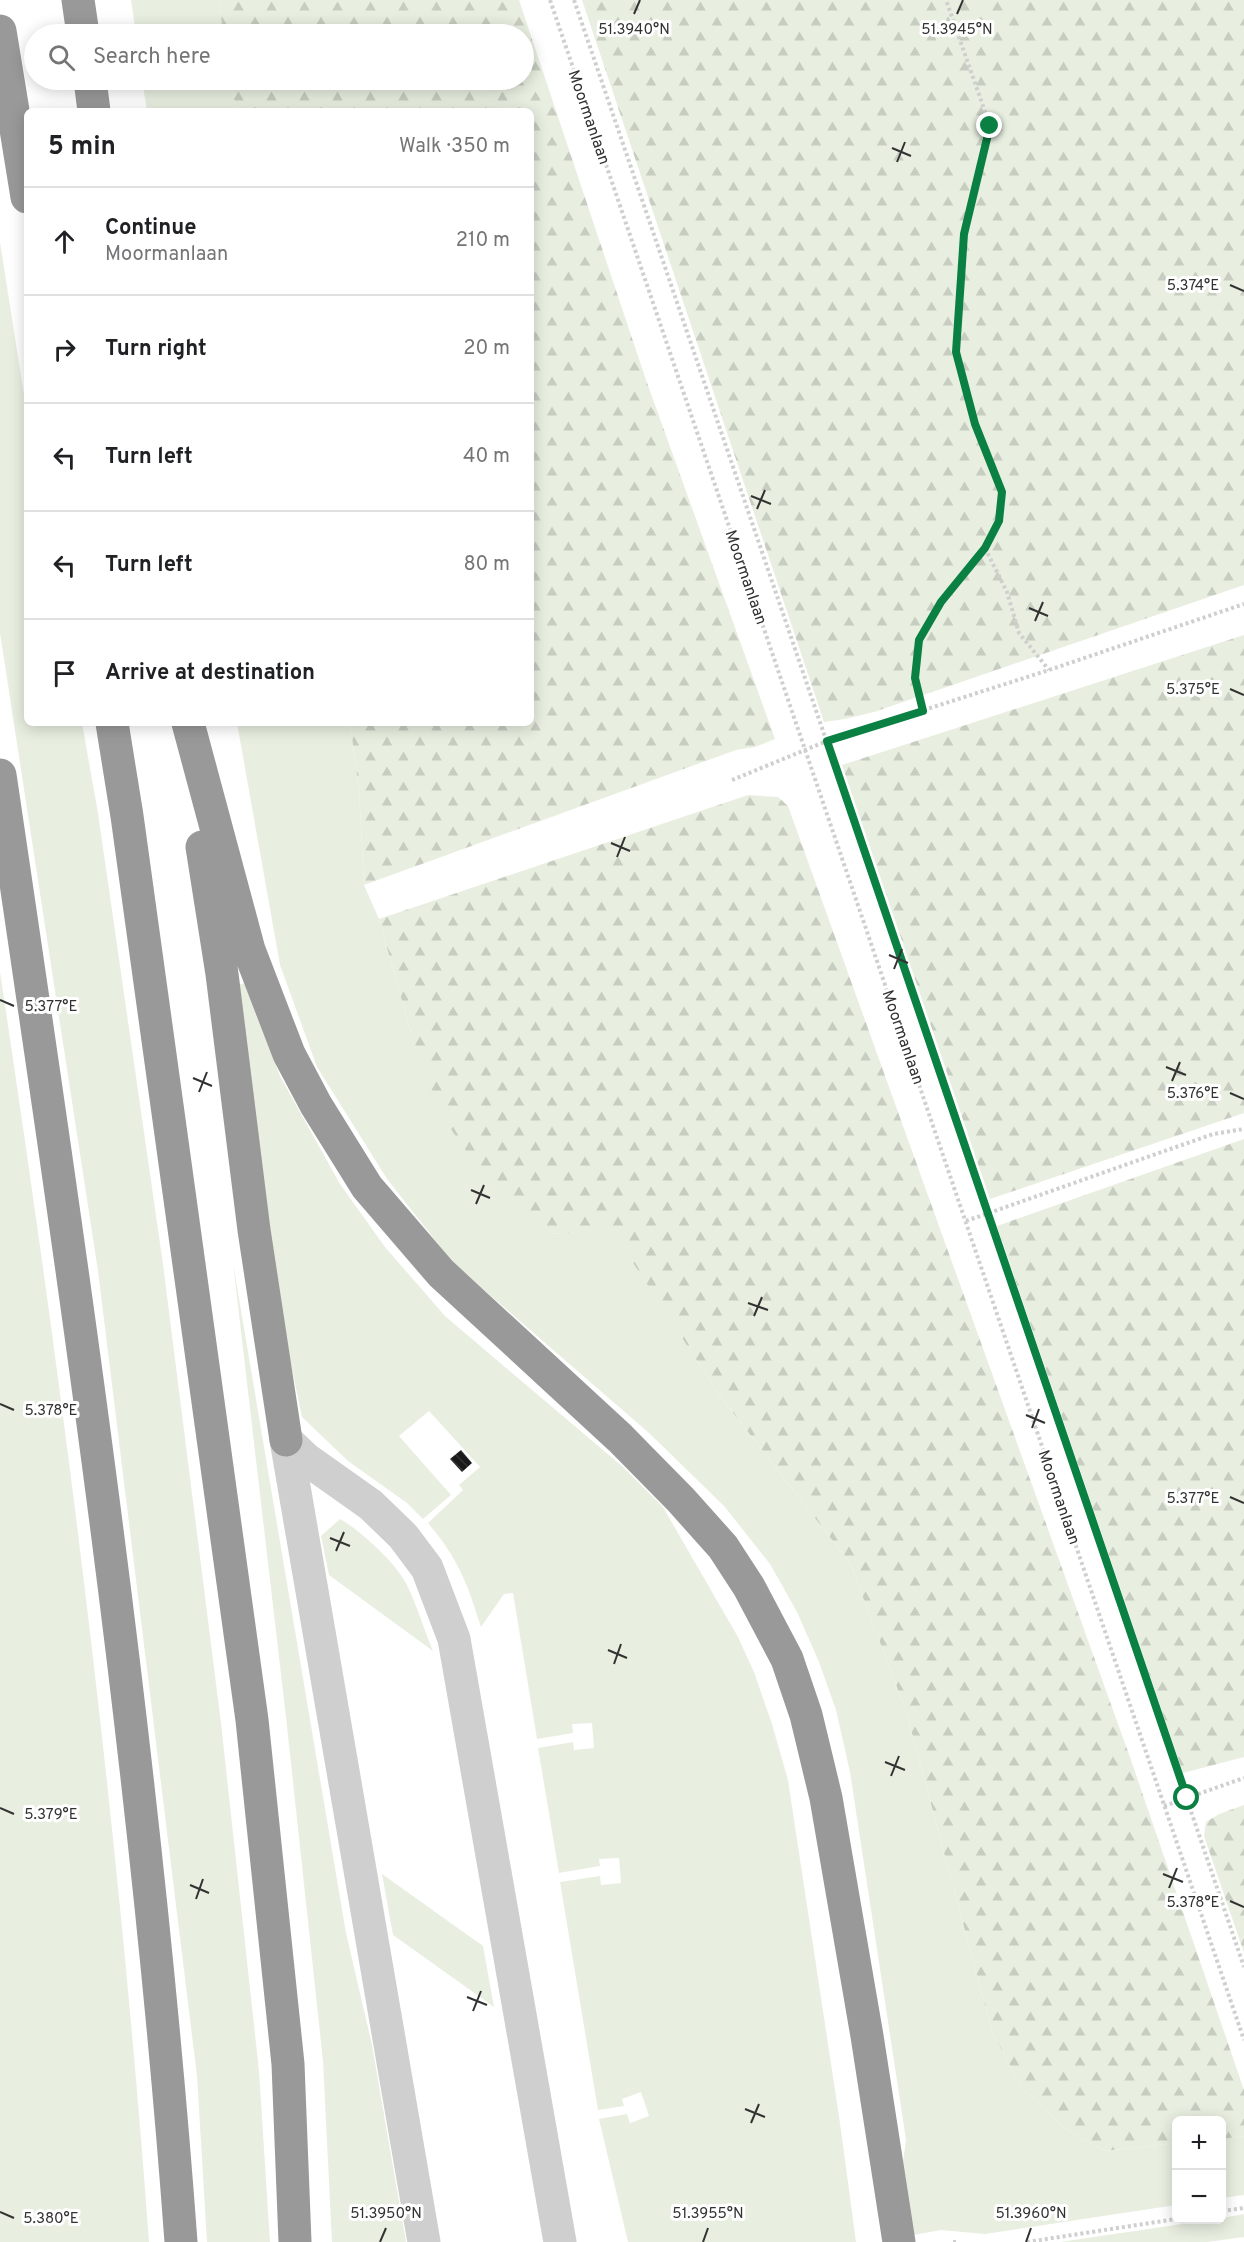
<!DOCTYPE html>
<html lang="en">
<head>
<meta charset="utf-8">
<style>
	:root { --surface:#fff; --page:#f2f2f2; --text:#202124; --muted:#757577; --line:#e0e0e0 }
	body { margin:0; font-family:Overpass,sans-serif; background:var(--page); color:var(--text) }
	.controls { position:absolute; right:18px; bottom:18px; display:grid; overflow:hidden; border-radius:9px; box-shadow:0 3px 15px #0003 }
	.controls button { width:54px; height:54px; display:grid; place-items:center; padding:0; border:0; border-bottom:2px solid var(--line); background:var(--surface); color:var(--text); font:30px sans-serif }
	.stop { position:absolute; width:18px; height:18px; margin:-14px; border:4px solid #0b8043; border-radius:50%; background:#fff }
	.stop.end { background:#0b8043; border-color:#fff; box-shadow:0 2px 6px #0008 }
	.list { margin:0; padding:0; list-style:none }
	h2 { display:flex; justify-content:space-between; align-items:center; height:78px; margin:0; padding:0 24px; font-size:26px }
	h2 small { font-size:20px; font-weight:400; color:var(--muted) }
	.list li { display:grid; grid-template-columns:39px 1fr auto; gap:18px; align-items:center; box-sizing:border-box; height:108px; padding:0 24px; border-top:2px solid var(--line) }
	.list b { display:block; font-size:22px; white-space:nowrap }
	.list p { margin:0; font-size:20px; white-space:nowrap; color:var(--muted) }
	.list em { font-size:20px; font-style:normal; color:var(--muted) }
	.icon { flex:none; width:33px; height:33px; fill:none; stroke:currentColor; stroke-width:2; stroke-linecap:round; stroke-linejoin:round }
	.map { position:relative; flex:none; width:1244px; height:2242px; overflow:hidden }
	.search { position:absolute; background:var(--surface); box-shadow:0 3px 15px #0003; left:24px; top:24px; width:510px; height:66px; display:flex; align-items:center; gap:15px; box-sizing:border-box; padding:0 21px; border-radius:33px; color:var(--muted); font-size:22px }
	.panel { position:absolute; background:var(--surface); box-shadow:0 3px 15px #0003; left:24px; top:108px; width:510px; height:618px; border-radius:9px }
	.map>svg:first-child { display:block }
</style>
</head>
<body>
<div class="map">
<svg width="1244" height="2242" viewBox="0 0 1244 2242">
	<defs>
		<pattern id="forest-firs" width="22" height="20" patternUnits="userSpaceOnUse" patternTransform="scale(1.5)"><rect width="22" height="20" fill="#e8efe0"/><path d="M5 1l3.5 6h-7zM16 11l3.5 6h-7z" fill="#c7cdc1"/></pattern>
		<pattern id="building-back-hatch" width="6" height="6" patternUnits="userSpaceOnUse" patternTransform="scale(1.5)"><rect width="6" height="6" fill="#191919"/><path d="M-1 5l2 2M0 0l6 6M5-1l2 2" fill="none" stroke="#323232"/></pattern>
	</defs>
	<rect width="100%" height="100%" fill="#fff"/>
	<path fill="#e8efe0" d="M 131,0 L 219,0 L 223,34 L 136,34 Z
		M 142,80 L 231,80 L 236,111 L 147,111 Z
		M 0,242 L 27,414 L 27,723 L 82,723 L 98,813 L 163,1264 L 221,1723 L 259,2071 L 270,2242 L 207,2242 L 197,2076 L 98,1271 L 0,633 Z
		M 237,723 L 350,723 L 359,790 L 364,885 L 379,919 L 411,1033 L 551,1234 L 611,1228 L 720,1396 L 850,1563 L 906,1711 L 992,2031 L 1021,2087 L 1063,2127 L 1104,2151 L 1176,2143 L 1176,2205 L 985,2234 L 941,2230 L 908,2236 L 899,2191 L 906,2140 L 850,1772 L 836,1710 L 819,1662 L 797,1612 L 770,1564 L 724,1506 L 649,1433 L 453,1263 L 387,1179 L 317,1067 L 280,965 Z
		M 0,972 C 64,1394 118,1817 149,2242 L 0,2242 Z
		M 247,983 L 280,1076 L 340,1184 L 385,1247 L 445,1316 L 623,1467 L 663,1507 L 738,1637 L 754,1672 L 772,1724 L 788,1780 L 840,2123 L 856,2242 L 628,2242 L 599,2119 L 627,2114 L 630,2123 L 649,2116 L 641,2092 L 622,2099 L 624,2106 L 598,2110 L 560,1882 L 600,1876 L 601,1885 L 621,1883 L 619,1858 L 599,1859 L 600,1866 L 559,1873 L 538,1748 L 573,1742 L 574,1750 L 594,1748 L 592,1723 L 572,1724 L 573,1733 L 537,1739 L 513,1593 L 504,1594 L 481,1627 C 467,1582 458,1559 428,1523 L 463,1490 L 459,1485 L 480,1467 L 429,1411 L 399,1436 L 451,1495 L 423,1519 L 407,1503 L 348,1461 L 302,1417 L 288,1350 L 234,985 Z
		M 233,1263 L 346,1933 L 372,2045 L 406,2242 L 332,2242 L 323,2061 L 286,1717 Z
		M 340,1519 C 360,1530 397,1564 407,1585 C 417,1606 424,1629 433,1651 L 329,1575 L 321,1536 Z
		M 382,1874 L 483,1946 L 494,2007 L 393,1935 Z
		M 1244,2136 L 1244,2195 L 1222,2198 L 1222,2139 Z
		M 1244,2214 L 1244,2237 L 1207,2242 L 1060,2242 L 1209,2220 L 1222,2220 L 1222,2218 Z"/>
	<path fill="url(#forest-firs)" d="M 219,0 L 519,0 L 645,377 L 775,739 L 755,747 L 736,750 L 364,885 L 359,790 L 350,723 L 531,723 L 531,111 L 236,111 L 231,80 L 524,80 L 524,34 L 223,34 Z
		M 582,0 L 1244,0 L 1244,585 L 874,712 L 845,719 L 824,722 Z
		M 1244,635 L 1244,1113 L 990,1199 L 842,765 Z
		M 748,795 L 778,797 L 788,806 L 1131,1760 L 1244,2090 L 1244,2136 L 1222,2139 L 1222,2120 L 1176,2120 L 1176,2143 L 1104,2151 L 1063,2127 L 1021,2087 L 992,2031 L 906,1711 L 850,1563 L 720,1396 L 611,1229 L 551,1234 L 487,1181 L 439,1112 L 411,1033 L 379,919 Z
		M 1244,1139 L 1244,1757 L 1183,1773 L 997,1226 Z
		M 1244,1805 L 1244,1953 L 1204,1836 L 1206,1822 L 1219,1814 Z"/>
	<path fill="url(#building-back-hatch)" d="M 461,1450 L 472,1463 L 462,1472 L 450,1459 Z"/>
	<g fill="none" stroke-linecap="round" stroke-linejoin="round">
		<path stroke="#cfcfcf" stroke-width="4" stroke-dasharray="3 3" stroke-linecap="butt" d="M 550,0 L 1244,2040
			M 574,0 L 1244,1967
			M 985,548 L 1007,592 L 1019,633 L 1049,670
			M 923,711 L 915,678 L 919,640 L 941,602 L 985,548 L 998,521 L 1002,492 L 975,424 L 956,352 L 964,234 L 990,126 L 946,0
			M 732,780 L 827,741 L 1049,670 L 1244,604
			M 966,1221 L 1213,1134 L 1244,1129
			M 1164,1806 L 1244,1778
			M 1222,2211 L 1244,2208
			M 953,2242 L 956,2242
			M 1027,2242 L 1176,2219"/>
		<path stroke="#cfcfcf" stroke-width="33" d="M 286,1440 L 306,1459 L 371,1505 L 403,1536 L 427,1568 L 454,1639 L 560,2242
			M 286,1440 L 424,2242"/>
		<path stroke="#999" stroke-width="33" d="M 78,0 L 83,34
			M 0,31 L 27,197
			M 90,80 L 94,111
			M 112,723 L 127,816 L 252,1720 L 288,2064 L 295,2242
			M 188,723 L 249,950 L 289,1054 L 316,1105 L 367,1187 L 441,1273 L 620,1438 L 681,1500 L 723,1547 L 749,1587 L 787,1659 L 806,1715 L 826,1798 L 867,2036 L 899,2242
			M 0,775 C 72,1263 145,1750 181,2242
			M 202,847 L 222,974 L 254,1230 L 286,1440"/>
	</g>
	<g fill="none" stroke-linecap="round" stroke-linejoin="round">
		<path stroke="#0b8043" stroke-width="8" d="M 990,126 L 964,234 L 956,352 L 975,424 L 1002,492 L 999,521 L 985,548 L 941,602 L 919,640 L 915,678 L 923,711 L 827,741 L 1187,1798"/>
	</g>
	<path fill="none" stroke="#323232" stroke-width="2" d="M 634,14 L 640,0M 957,14 L 963,0M 892,148 L 911,156M 897,162 L 905,142M 1230,285 L 1244,291M 751,496 L 771,504M 757,509 L 765,490M 1029,608 L 1048,616M 1035,621 L 1043,602M 1230,689 L 1244,695M 611,843 L 630,851M 617,857 L 625,837M 889,955 L 908,963M 894,969 L 902,949M 0,1000 L 14,1006M 1166,1067 L 1186,1075M 193,1078 L 212,1086M 1172,1081 L 1180,1062M 199,1092 L 207,1072M 1230,1093 L 1244,1099M 471,1190 L 490,1198M 476,1204 L 484,1185M 748,1303 L 768,1310M 754,1316 L 762,1297M 0,1404 L 14,1410M 1026,1415 L 1045,1423M 1032,1428 L 1039,1409M 1230,1497 L 1244,1503M 330,1538 L 350,1546M 336,1551 L 344,1532M 608,1650 L 627,1658M 614,1664 L 621,1644M 885,1762 L 905,1770M 891,1776 L 899,1756M 0,1808 L 14,1814M 1163,1874 L 1183,1882M 190,1885 L 209,1893M 1169,1888 L 1177,1868M 196,1899 L 203,1879M 1230,1901 L 1244,1907M 467,1997 L 487,2005M 473,2011 L 481,1991M 745,2109 L 765,2117M 751,2123 L 759,2104M 0,2212 L 14,2218M 380,2242 L 386,2228M 703,2242 L 708,2228M 1026,2242 L 1031,2228"/>
	<g text-anchor="middle" stroke-width="6" stroke-linejoin="round" paint-order="stroke">
		<g font-size="16" fill="#323232" stroke="#fff">
			<text transform="translate(590 117) rotate(71)" y="6">Moormanlaan</text>
			<text transform="translate(747 577) rotate(71)" y="6">Moormanlaan</text>
			<text transform="translate(904 1037) rotate(71)" y="6">Moormanlaan</text>
			<text transform="translate(1060 1497) rotate(71)" y="6">Moormanlaan</text>
		</g>
	</g>
	<g font-size="15" text-anchor="middle" fill="#323232" stroke="#fff" stroke-width="6" stroke-linejoin="round" paint-order="stroke">
		<text x="634" y="34">51.3940°N</text>
		<text x="957" y="34">51.3945°N</text>
		<text x="1193" y="290">5.374°E</text>
		<text x="1193" y="694">5.375°E</text>
		<text x="51" y="1011">5.377°E</text>
		<text x="1193" y="1098">5.376°E</text>
		<text x="51" y="1415">5.378°E</text>
		<text x="1193" y="1503">5.377°E</text>
		<text x="51" y="1819">5.379°E</text>
		<text x="1193" y="1907">5.378°E</text>
		<text x="386" y="2218">51.3950°N</text>
		<text x="708" y="2218">51.3955°N</text>
		<text x="1031" y="2218">51.3960°N</text>
		<text x="51" y="2223">5.380°E</text>
	</g>
</svg>
<div class="controls">
<button>+</button>
<button>−</button>
</div>
<div class="stop" style="left:1187px;top:1798px"></div>
<div class="stop end" style="left:990px;top:126px"></div>
<div class="search"><svg class="icon" aria-label="search" viewBox="0 0 24 24"><circle cx="10" cy="10" r="6"/><path d="M15 15l6 6"/></svg>Search here</div>
<section class="panel">
<h2>5 min<small>Walk · 350 m</small></h2>
<ul class="list">
<li><svg class="icon" aria-label="ahead" viewBox="0 0 24 24"><path d="M12 20V5M6 11l6-6 6 6"/></svg><div><b>Continue</b><p>Moormanlaan</p></div><em>210 m</em></li>
<li><svg class="icon" aria-label="right" viewBox="0 0 24 24"><path d="M7 20v-9h11M14 6l5 5-5 5"/></svg><div><b>Turn right</b></div><em>20 m</em></li>
<li><svg class="icon" aria-label="left" viewBox="0 0 24 24"><path d="M17 20v-9H6M10 6l-5 5 5 5"/></svg><div><b>Turn left</b></div><em>40 m</em></li>
<li><svg class="icon" aria-label="left" viewBox="0 0 24 24"><path d="M17 20v-9H6M10 6l-5 5 5 5"/></svg><div><b>Turn left</b></div><em>80 m</em></li>
<li><svg class="icon" aria-label="arrive" viewBox="0 0 24 24"><path d="M6 21V4h12l-3 4 3 4H6"/></svg><div><b>Arrive at destination</b></div></li>
</ul>
</section>
</div>
</body>
</html>
